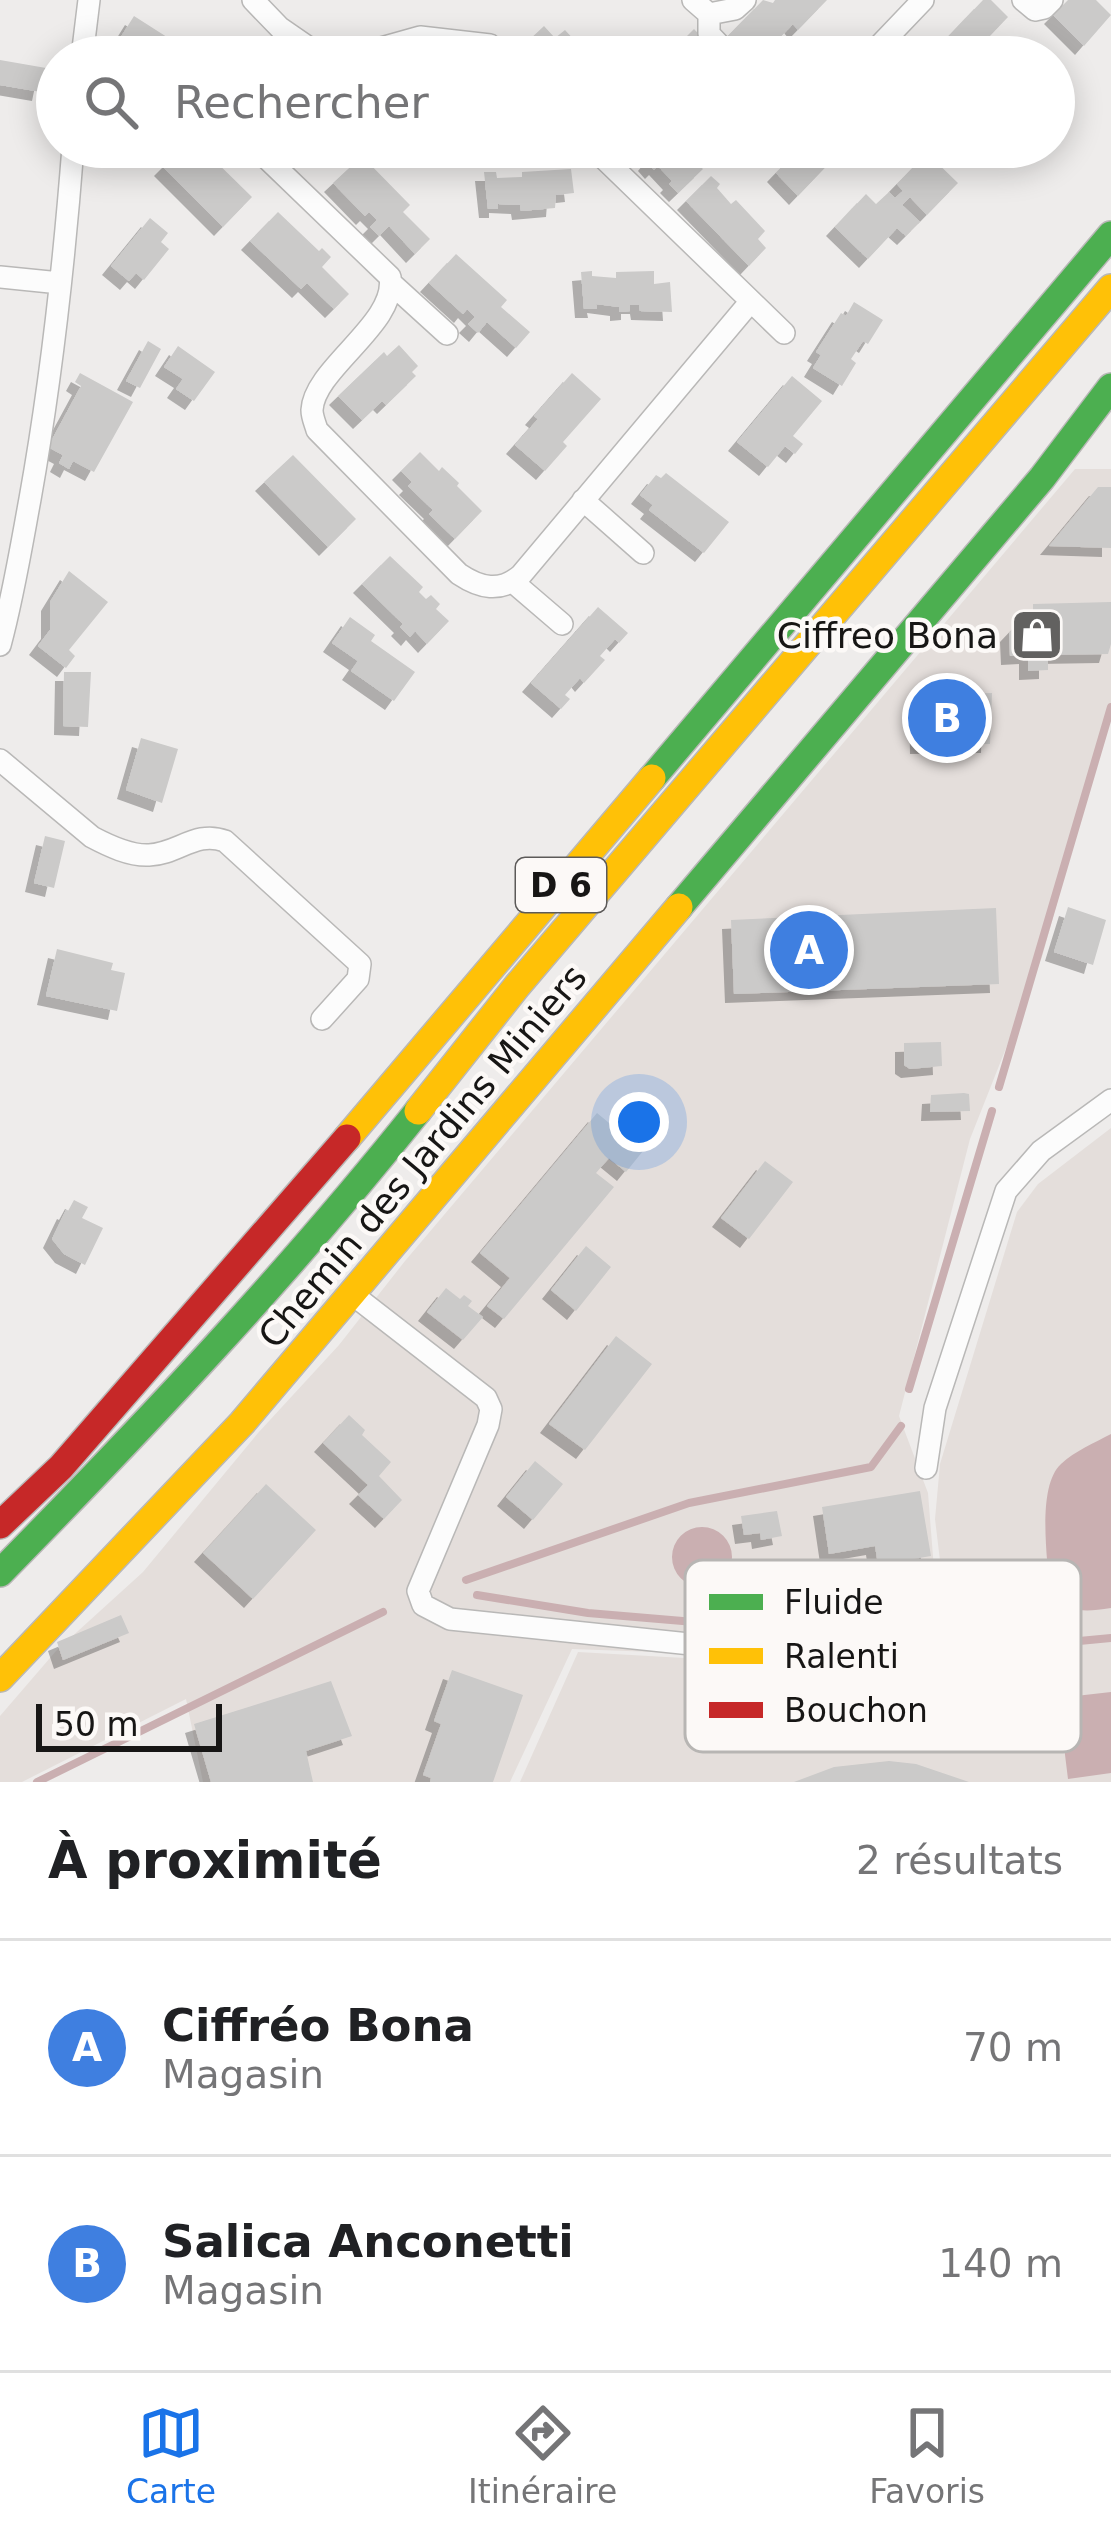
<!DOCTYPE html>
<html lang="fr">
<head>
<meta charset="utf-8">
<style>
	:root { --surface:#fff; --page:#f6f6f6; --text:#202124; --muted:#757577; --line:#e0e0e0; --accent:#1a73e8 }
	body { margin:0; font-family:"DejaVu Sans",sans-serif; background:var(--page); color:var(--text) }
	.scale { position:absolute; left:36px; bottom:30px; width:186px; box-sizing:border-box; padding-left:12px; border:6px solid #171615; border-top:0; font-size:33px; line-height:42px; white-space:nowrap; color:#171615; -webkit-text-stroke:9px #fcf9f7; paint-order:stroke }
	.you { position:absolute; left:639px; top:1122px; width:42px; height:42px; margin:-30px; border:9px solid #fff; border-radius:50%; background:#1a73e8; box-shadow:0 0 0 18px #1a73e833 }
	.badge { display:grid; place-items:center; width:78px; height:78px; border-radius:50%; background:var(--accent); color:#fff; font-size:39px; font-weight:700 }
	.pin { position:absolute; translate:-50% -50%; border:6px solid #fff; box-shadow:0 3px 12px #0006 }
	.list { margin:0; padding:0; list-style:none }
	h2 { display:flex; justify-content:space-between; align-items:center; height:156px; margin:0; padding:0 48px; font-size:51px }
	h2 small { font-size:39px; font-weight:400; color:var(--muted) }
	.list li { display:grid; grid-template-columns:78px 1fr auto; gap:36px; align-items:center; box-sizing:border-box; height:216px; padding:0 48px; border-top:3px solid var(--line) }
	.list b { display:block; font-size:45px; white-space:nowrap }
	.list p { margin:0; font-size:39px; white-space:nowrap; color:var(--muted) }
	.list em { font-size:39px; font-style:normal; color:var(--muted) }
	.icon { flex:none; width:66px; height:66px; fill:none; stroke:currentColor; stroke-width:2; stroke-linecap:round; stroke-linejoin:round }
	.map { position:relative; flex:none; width:1111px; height:1782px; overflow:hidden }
	.search { position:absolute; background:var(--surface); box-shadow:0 6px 30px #0003; left:36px; right:36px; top:36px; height:132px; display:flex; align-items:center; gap:30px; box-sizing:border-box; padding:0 42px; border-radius:66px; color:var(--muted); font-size:45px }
	.sheet { height:588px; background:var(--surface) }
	nav { display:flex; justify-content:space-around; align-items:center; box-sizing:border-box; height:168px; border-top:3px solid var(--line); background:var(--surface); font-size:33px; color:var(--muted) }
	nav a { display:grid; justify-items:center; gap:6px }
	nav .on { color:var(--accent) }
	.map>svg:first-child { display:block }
</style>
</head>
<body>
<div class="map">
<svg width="1111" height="1782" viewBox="0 0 1111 1782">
	<defs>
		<filter id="shadow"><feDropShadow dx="-9" dy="9" stdDeviation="0" flood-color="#0004"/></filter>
	</defs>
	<rect width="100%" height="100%" fill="#eeeceb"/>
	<path fill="#e4dedb" d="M 1075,469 L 1111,469 L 1111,708 L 1042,957 L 970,1139 L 899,1416 L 928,1493 L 934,1569 L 919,1571 L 897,1661 L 572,1649 L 510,1782 L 203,1782 L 186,1699 L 22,1782 L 0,1782 L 0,1716 L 56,1651 L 143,1572 L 258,1433 L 339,1345 L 405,1261 Z
		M 1111,1128 L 1111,1782 L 520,1782 L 578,1652 L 900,1670 L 923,1575 L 942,1577 L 935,1519 L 940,1464 L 1017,1212 L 1038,1184 Z"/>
	<path fill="#caafb1" d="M 1111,1434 L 1111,1608 C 1083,1612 1073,1613 1050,1595 C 1048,1562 1036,1487 1061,1464 C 1075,1451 1094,1443 1111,1434 Z
		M672 1557a30 30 0 1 1 60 0a30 30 0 1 1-60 0Z
		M 1111,1692 L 1111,1773 L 1068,1779 L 1058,1698 Z"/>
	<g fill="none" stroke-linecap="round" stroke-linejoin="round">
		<path stroke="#caafb1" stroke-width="8" d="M 999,1087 L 1111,707
			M 909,1389 L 992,1111
			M 466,1580 L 689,1503 L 871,1467 L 901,1426
			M 477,1595 L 588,1613 L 730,1625
			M 767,1627 L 807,1643
			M 1037,1645 L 1111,1638
			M 865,1662 L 918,1663 L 994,1649
			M 37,1782 L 383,1612"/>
	</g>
	<path fill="#cbcac9" filter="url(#shadow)" d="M 763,0 L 773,3 L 775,0 L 827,0 L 798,30 L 793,24 L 761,57 L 737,57 L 722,42 Z
		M 983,0 L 991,0 L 1008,17 L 970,57 L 942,57 L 951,48 L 944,41 Z
		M 1068,0 L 1096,0 L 1111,15 L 1084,46 L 1053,15 Z
		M 134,16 L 181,46 L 174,57 L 126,57 L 122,54 L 128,46 L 119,40 Z
		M 544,26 L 555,38 L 565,30 L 588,55 L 586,57 L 541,57 L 527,42 Z
		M 694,29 L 714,50 L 708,57 L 666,57 Z
		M 0,60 L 46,68 L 41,92 L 0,85 Z
		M 183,147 L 201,147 L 252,197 L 223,227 L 163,167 Z
		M 641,147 L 674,147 L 690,163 L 694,160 L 703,169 L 678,193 L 669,184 L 672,181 L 658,166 L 654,170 L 647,162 L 651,157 Z
		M 801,147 L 834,147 L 840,152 L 798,196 L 776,173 Z
		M 927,153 L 958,183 L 927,215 L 910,197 L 902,205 L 920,222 L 906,236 L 897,228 L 868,259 L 835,227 L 866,194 L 876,204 L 889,192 L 895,198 L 903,191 L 897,184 Z
		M 362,156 L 410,205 L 403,212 L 430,239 L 415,254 L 389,226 L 379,236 L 370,227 L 377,220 L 369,212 L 365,216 L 333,183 Z
		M 571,169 L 574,193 L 556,195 L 555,208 L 521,211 L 520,205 L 498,204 L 498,209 L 488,209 L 484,172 L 496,172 L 497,178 L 522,177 L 522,172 Z
		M 711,176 L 720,184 L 717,188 L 731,204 L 736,200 L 765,231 L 758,239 L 766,248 L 749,266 L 686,201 Z
		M 278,212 L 319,251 L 322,248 L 331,257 L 322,267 L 349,294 L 334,309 L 307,283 L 301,289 L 250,241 Z
		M 150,218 L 168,233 L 161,242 L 169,249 L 144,280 L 136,273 L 129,281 L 111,266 Z
		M 456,254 L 507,300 L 501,307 L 530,332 L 516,348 L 487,322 L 478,333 L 468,324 L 475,317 L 467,309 L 463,314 L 429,283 Z
		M 592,271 L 592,276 L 616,278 L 616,272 L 654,271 L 654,284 L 670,282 L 672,312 L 640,311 L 639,305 L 630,305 L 630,311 L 619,312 L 619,307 L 596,304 L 597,309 L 584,309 L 581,272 Z
		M 854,302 L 883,320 L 868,344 L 863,341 L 851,359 L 856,363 L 842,386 L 813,368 L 821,355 L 816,352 L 841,313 L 846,316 Z
		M 148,341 L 161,349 L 140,388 L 126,381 Z
		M 399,345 L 418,366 L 412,372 L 416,376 L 386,405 L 382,401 L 362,420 L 338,396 L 384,352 L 387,356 Z
		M 178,346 L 215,372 L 194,401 L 176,389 L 183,379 L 164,367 Z
		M 80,373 L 133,402 L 94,472 L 73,461 L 69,469 L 59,463 L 63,455 L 48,447 L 81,386 L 75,382 Z
		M 572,373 L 601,399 L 563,442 L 567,446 L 545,471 L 515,445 L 538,419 L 534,416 Z
		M 792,376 L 822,401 L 793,436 L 803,444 L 795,454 L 785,446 L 768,467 L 737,442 Z
		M 420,452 L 439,471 L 442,467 L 459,483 L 457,486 L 482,511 L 455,539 L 429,514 L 433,510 L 408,486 L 412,482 L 401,471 Z
		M 293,455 L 356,519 L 328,547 L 264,482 Z
		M 666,473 L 729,522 L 704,553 L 649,510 L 653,505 L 640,495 L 656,475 L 661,478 Z
		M 1098,487 L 1111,487 L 1111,548 L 1049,546 Z
		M 390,556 L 423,587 L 419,592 L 426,599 L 431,595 L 440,604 L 436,609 L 449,621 L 427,644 L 415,631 L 410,637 L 400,627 L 403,624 L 362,584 Z
		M 69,571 L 108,602 L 69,650 L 75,656 L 66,668 L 38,646 L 50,630 L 50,602 Z
		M 1111,602 L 1111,644 L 1108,654 L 1048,655 L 1048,670 L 1028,671 L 1028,655 L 1010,656 L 1009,633 L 1027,614 L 1033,614 L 1033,604 Z
		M 598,607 L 628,633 L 619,643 L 615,639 L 600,656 L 605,660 L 584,683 L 580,678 L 565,695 L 570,699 L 561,709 L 531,683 Z
		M 350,617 L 375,635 L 371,641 L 415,672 L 394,701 L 351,671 L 358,661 L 332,643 Z
		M 64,672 L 91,672 L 88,727 L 63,726 Z
		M 992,693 L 990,744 L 919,745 L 918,695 Z
		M 141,738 L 178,749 L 162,803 L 126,790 Z
		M 45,836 L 65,841 L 54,888 L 34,883 Z
		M 1068,907 L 1106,920 L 1093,965 L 1054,952 Z
		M 996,908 L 999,984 L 734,994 L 731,920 Z
		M 57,949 L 113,963 L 111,970 L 125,973 L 117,1011 L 46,996 Z
		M 941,1042 L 942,1066 L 910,1069 L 904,1065 L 904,1043 Z
		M 964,1093 L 969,1094 L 970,1111 L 930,1112 L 931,1095 Z
		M 597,1113 L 643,1151 L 626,1172 L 609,1158 L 596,1173 L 614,1187 L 504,1319 L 487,1306 L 510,1278 L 480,1253 Z
		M 765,1161 L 793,1182 L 749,1239 L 721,1218 Z
		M 74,1200 L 88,1207 L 82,1218 L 103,1228 L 85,1265 L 64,1254 L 52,1239 L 66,1210 L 68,1211 Z
		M 586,1246 L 611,1267 L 576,1311 L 551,1290 Z
		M 446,1288 L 460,1299 L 464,1295 L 472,1301 L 468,1306 L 483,1317 L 463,1340 L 427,1312 Z
		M 616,1336 L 652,1364 L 585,1450 L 549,1424 Z
		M 349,1415 L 365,1430 L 362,1435 L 391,1462 L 379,1476 L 402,1500 L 384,1519 L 358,1495 L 368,1485 L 323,1443 Z
		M 535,1461 L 563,1484 L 533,1520 L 506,1497 Z
		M 266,1484 L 316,1530 L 253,1599 L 203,1553 Z
		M 920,1491 L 931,1556 L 878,1565 L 875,1546 L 829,1554 L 822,1507 Z
		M 777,1511 L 782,1536 L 761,1540 L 760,1533 L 744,1535 L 741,1516 Z
		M 121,1615 L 129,1633 L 63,1660 L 57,1642 Z
		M 452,1670 L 523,1695 L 493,1782 L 430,1782 L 431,1778 L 423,1775 L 441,1724 L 434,1721 Z
		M 331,1681 L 352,1736 L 306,1751 L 313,1782 L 211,1782 L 194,1724 Z
		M 889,1761 L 916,1764 L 969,1782 L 794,1782 L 834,1767 Z"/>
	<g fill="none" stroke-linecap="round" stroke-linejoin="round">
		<g stroke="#b9b8b7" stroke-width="24">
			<path id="street" d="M 253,0 L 280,28 L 309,48 L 363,53 L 420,37 L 490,45 L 501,57
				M 693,0 L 709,14 L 735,9 L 745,0
				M 1023,0 L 1035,10 L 1044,8 L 1052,0
				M 709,14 L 709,34 L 731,57
				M 82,57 L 89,0
				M 874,57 L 881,44 L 923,0
				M 255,147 L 390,277 C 398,323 314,368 312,410 C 312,417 315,423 317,430 L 459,574 C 480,588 500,593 521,575 L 751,301
				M 592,147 L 784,333
				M 0,277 L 60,283
				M 392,284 L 447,334
				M 583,500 L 643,553
				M 513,582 L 562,624
				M 0,645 C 13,597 21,548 30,499 C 51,382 64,265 73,147
				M 0,760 L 92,837 C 109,846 130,856 149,855 C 178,854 196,830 225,841 L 360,964 L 358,979 L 322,1019
				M 352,1294 L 486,1398 L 491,1409 L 488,1425 L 418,1591 L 423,1605 L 450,1619 L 766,1652
				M 926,1468 L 935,1408 L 1006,1191 L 1041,1151 L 1111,1100"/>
		</g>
		<g stroke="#b9b8b7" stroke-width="30">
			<path id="fast" d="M 652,778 L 1111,235
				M 679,907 L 1042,478 L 1111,387
				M 0,1573 C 145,1425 289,1273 418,1111"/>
		</g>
		<g stroke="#b9b8b7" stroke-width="30">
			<path id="slow" d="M 418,1111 L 517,986 L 1111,288
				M 347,1138 L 652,778
				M 0,1678 L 242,1423 L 679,907"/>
		</g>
		<g stroke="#b9b8b7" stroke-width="30">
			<path id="jam" d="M 0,1525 L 61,1467 L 347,1138"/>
		</g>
		<use href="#street" stroke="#fcfcfc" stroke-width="21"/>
		<use href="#fast" stroke="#4caf50" stroke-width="27"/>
		<use href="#slow" stroke="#ffc107" stroke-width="27"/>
		<use href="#jam" stroke="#c62828" stroke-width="27"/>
	</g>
	<defs>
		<g id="shop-square" transform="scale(2.7)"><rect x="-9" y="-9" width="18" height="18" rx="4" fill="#626160" stroke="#fcf9f7"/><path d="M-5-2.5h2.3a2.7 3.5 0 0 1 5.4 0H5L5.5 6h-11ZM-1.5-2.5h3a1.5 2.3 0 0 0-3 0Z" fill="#fff"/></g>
	</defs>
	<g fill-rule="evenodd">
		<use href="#shop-square" x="1037" y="635"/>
	</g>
	<g text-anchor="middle" stroke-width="9" stroke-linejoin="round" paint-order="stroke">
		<rect fill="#fcf9f7" stroke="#5c5a59" stroke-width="3" x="516" y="858" width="90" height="54" rx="9"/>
		<g font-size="33" font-weight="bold" fill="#171615">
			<text x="561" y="897">D 6</text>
		</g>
		<g font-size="36" fill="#171615" stroke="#fcf9f7" text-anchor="end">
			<text x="998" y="648">Ciffreo Bona</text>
		</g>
		<g font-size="36" fill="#171615" stroke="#fcf9f7">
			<text transform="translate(422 1156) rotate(-50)" y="13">Chemin des Jardins Miniers</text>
		</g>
	</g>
	<rect x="685" y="1560" width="396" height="192" rx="18" fill="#fcf9f7" stroke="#b7b5b3" stroke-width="3"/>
	<rect x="709" y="1594" width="54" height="16" fill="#4caf50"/>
	<rect x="709" y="1648" width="54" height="16" fill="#ffc107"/>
	<rect x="709" y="1702" width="54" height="16" fill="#c62828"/>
	<g font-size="33" fill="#171615">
		<text x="784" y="1614">Fluide</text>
		<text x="784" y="1668">Ralenti</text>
		<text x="784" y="1722">Bouchon</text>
	</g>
</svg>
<div class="scale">50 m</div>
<div class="you"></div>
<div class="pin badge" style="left:809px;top:950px;background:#3f7fe0">A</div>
<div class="pin badge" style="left:947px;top:718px;background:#3f7fe0">B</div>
<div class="search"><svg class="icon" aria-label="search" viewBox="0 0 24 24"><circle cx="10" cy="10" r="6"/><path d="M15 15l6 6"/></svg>Rechercher</div>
</div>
<section class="sheet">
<h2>À proximité<small>2 résultats</small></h2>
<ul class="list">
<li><span class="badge" style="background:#3f7fe0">A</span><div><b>Ciffréo Bona</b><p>Magasin</p></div><em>70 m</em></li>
<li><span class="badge" style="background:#3f7fe0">B</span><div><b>Salica Anconetti</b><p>Magasin</p></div><em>140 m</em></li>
</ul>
</section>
<nav>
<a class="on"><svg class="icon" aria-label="map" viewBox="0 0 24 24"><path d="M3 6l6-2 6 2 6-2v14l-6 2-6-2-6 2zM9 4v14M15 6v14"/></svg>Carte</a>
<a><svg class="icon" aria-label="directions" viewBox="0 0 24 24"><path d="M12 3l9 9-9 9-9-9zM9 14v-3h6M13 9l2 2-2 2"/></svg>Itinéraire</a>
<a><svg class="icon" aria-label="saved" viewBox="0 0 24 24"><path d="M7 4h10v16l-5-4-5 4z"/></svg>Favoris</a>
</nav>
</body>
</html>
